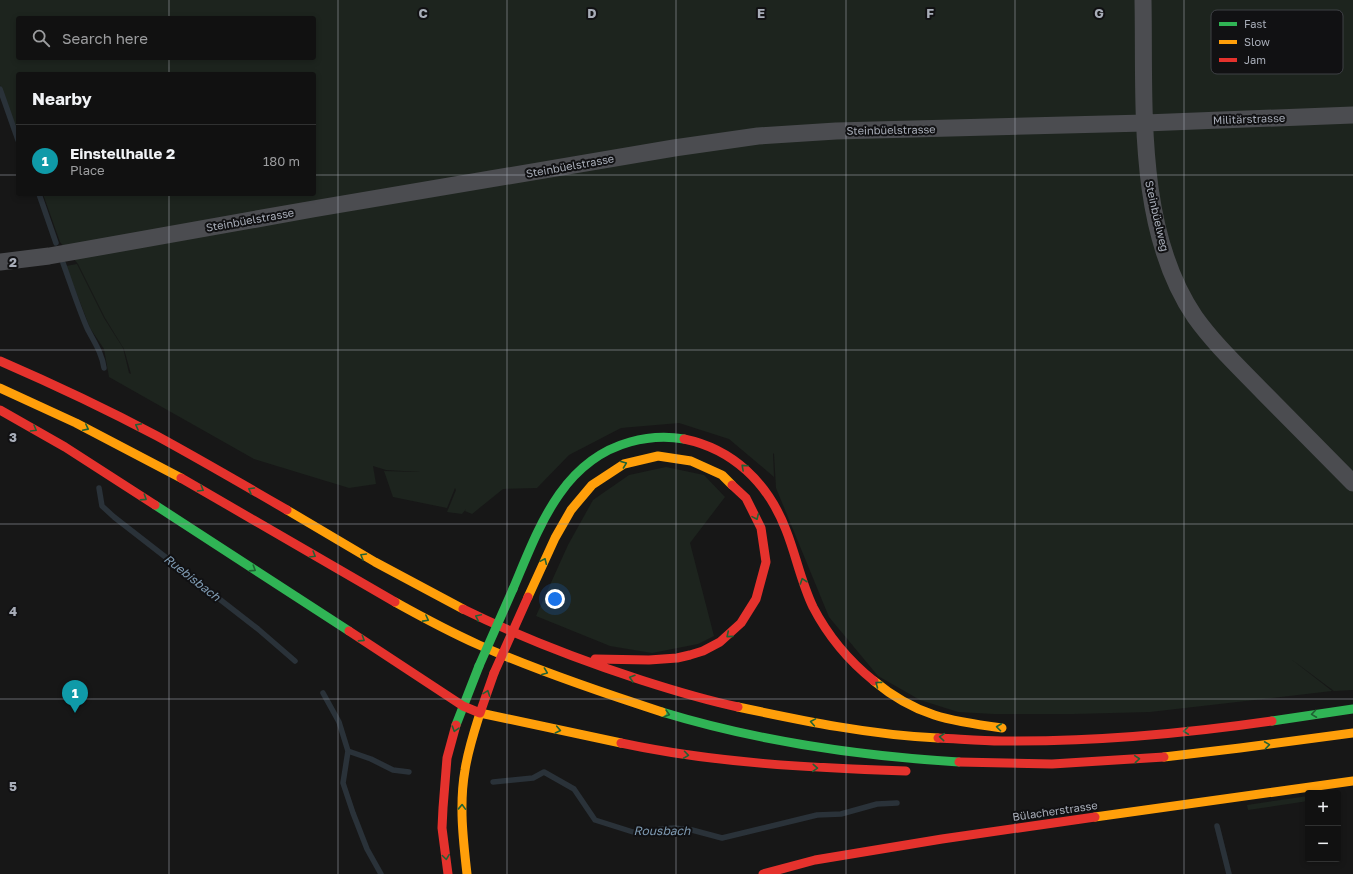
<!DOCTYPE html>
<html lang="en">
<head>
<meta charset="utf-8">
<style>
	:root { --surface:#111; --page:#1e1f1f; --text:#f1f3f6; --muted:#9c9d9f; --line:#303131; --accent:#757880 }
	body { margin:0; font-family:"Golos Text",sans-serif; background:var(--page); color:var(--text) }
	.controls { position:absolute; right:12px; bottom:12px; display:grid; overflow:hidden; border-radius:4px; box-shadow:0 2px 6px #0003 }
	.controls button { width:36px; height:36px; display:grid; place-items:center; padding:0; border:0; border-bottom:1px solid var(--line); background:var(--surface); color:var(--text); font:20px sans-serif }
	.you { position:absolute; left:555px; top:599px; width:14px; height:14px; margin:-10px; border:3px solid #fff; border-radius:50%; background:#1a73e8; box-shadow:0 0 0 6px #1a73e833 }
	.badge { display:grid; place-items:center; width:26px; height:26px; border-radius:50%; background:var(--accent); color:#fff; font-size:13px; font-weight:700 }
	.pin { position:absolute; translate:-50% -33px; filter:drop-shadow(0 1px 2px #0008) }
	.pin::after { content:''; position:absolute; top:21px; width:14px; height:12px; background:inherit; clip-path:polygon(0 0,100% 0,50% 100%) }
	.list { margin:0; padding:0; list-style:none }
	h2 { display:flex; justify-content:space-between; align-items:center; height:52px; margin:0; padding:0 16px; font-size:17px }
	h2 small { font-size:13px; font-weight:400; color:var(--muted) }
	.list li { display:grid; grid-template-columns:26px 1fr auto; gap:12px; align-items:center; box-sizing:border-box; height:72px; padding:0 16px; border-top:1px solid var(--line) }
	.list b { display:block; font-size:15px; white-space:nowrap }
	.list p { margin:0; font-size:13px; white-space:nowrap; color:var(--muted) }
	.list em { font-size:13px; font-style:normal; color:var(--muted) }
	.icon { flex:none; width:22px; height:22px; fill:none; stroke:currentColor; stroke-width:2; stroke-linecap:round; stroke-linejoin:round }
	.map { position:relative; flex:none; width:1353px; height:874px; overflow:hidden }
	.search { position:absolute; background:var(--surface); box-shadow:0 2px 6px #0003; left:16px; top:16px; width:300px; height:44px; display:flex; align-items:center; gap:10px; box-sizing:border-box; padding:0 14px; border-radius:4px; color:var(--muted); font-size:15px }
	.panel { position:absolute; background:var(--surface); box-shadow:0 2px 6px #0003; left:16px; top:72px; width:300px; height:124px; border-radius:4px }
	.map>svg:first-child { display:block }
</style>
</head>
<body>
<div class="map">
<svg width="1353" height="874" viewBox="0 0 1353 874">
	<rect width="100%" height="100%" fill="#171717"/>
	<path fill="#1d241e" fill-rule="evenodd" d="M 0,0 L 1353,0 L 1353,690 L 1334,691 L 1291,659 L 1332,691 L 1150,712 L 1074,714 L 994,714 L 958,712 L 920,700 L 878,676 L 829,617 L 776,488 L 774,454 L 773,453 L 774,477 L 729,439 L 679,423 L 621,428 L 569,455 L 537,488 L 503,489 L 472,514 L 465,511 L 466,509 L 462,514 L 447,512 L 456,490 L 455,488 L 447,508 L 393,497 L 384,471 L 420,472 L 386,470 L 373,466 L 376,484 L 349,488 L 254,459 L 109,377 L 104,349 L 90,328 L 66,266 L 77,264 L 104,318 L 123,348 L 129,373 L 131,374 L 124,349 L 105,318 L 78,264 L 60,242 L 43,194 L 314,194 L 314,74 L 18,74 L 18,133 L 0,85 ZM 18,18 L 314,18 L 314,58 L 18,58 Z
		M 666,467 L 704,475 L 725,497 L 690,543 L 714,636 L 698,644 L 652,653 L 610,646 L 536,616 L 568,545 L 593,500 L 629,475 Z
		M 1308,796 L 1308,801 L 1248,810 L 1247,805 Z"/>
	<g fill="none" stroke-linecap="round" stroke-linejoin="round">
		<path stroke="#2a3239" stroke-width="5.5" d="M 0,89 L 18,140
			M 39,194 L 56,243
			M 63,263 C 71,285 78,307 87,328 C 94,342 102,353 104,368
			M 99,488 L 102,506 L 114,517 L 258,629 L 295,661
			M 323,693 L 339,722 L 348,751 L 343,783 L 353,813 L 367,849 L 381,874
			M 348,751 L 371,759 L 393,770 L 409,772
			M 493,782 L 533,778 L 544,772 L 574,789 L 595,820 L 633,832 L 651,832 L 661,829 L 674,828 L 692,830 L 722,838 L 817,815 L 841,814 L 877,804 L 897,803
			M 1217,826 L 1229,874"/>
		<path stroke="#4b4c50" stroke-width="17" d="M 1143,0 C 1145,102 1135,229 1195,317 C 1215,345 1240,368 1264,393 C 1294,423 1323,453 1353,483
			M 0,262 L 49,256 L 313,209 L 674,148 L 758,136 L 836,131 L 1145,123 L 1353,115"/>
		<path stroke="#30b455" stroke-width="9" d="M 155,505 L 349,631
			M 513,589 C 538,530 561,461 630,442 C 648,437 666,436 684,439
			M 662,712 C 757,741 860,756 959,762
			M 1272,721 L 1353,709
			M 456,725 L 479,666"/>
		<path stroke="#ff9f0a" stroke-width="9" d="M 0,388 L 76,423 L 181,478
			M 287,510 L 375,562 L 463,609
			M 528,597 L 555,538 L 571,510 L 592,485 L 624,464 L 658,456 L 691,461 L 722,475 L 732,485
			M 395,602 C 422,617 450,632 479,645 C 538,671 600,692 662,712
			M 874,681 C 916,716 950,721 1002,728
			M 738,707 C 804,721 871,735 938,738
			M 1164,757 L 1240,748 L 1353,733
			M 1095,817 L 1353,781
			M 467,874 C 463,839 459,804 465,770 C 468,750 474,732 480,713 L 621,743"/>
		<path stroke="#e5322d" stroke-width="9" d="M 0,361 C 53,384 106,409 157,436 C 201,460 244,485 287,510
			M 0,410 L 65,447 L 155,505
			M 684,439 C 733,449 768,483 786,530 C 796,555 801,582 813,607 C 828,636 849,661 874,681
			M 181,478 L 395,602
			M 463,609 C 520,637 580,660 641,680 C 672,690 705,700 738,707
			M 349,631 L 463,706 L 480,713 L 494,673
			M 595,659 L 649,660 L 677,658 L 690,655 L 703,651 L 720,642 L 741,623 L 756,599 L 766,562 L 761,528 L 746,498 L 732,485
			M 938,738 C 960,739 981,741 1002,741 C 1092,742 1182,734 1272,721
			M 621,743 C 714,763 811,768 906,771
			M 959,762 L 1052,764 L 1164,757
			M 448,874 L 442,828 L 443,808 L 447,758 L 456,725
			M 763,874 L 815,860 L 942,839 L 1095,817"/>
		<path stroke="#30b455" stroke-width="9" d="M 479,666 L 513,589"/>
		<path stroke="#e5322d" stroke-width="9" d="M 494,673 L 528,597"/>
	</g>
	<defs><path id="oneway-chevron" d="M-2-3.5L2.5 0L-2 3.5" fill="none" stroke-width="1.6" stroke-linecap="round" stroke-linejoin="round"/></defs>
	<g stroke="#206234">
		<use href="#oneway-chevron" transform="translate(138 426) rotate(-152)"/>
		<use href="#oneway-chevron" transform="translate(86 428) rotate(27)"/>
		<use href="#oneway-chevron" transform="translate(34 429) rotate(30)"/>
		<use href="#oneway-chevron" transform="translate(624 464) rotate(-21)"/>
		<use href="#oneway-chevron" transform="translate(744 467) rotate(-138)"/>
		<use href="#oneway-chevron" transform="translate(201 489) rotate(30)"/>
		<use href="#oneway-chevron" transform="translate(251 490) rotate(-150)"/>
		<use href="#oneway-chevron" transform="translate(144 498) rotate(33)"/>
		<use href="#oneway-chevron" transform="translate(756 517) rotate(66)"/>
		<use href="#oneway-chevron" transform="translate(313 555) rotate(31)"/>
		<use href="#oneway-chevron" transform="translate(363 556) rotate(-150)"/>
		<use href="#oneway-chevron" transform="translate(544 561) rotate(-66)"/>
		<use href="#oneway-chevron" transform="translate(253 569) rotate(33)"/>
		<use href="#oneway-chevron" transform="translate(803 581) rotate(-109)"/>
		<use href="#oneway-chevron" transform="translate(478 617) rotate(-155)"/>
		<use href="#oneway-chevron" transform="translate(426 619) rotate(28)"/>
		<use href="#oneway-chevron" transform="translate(729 635) rotate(140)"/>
		<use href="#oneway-chevron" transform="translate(362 639) rotate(33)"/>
		<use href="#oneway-chevron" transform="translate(545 672) rotate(21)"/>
		<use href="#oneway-chevron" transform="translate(632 678) rotate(-163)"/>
		<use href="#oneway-chevron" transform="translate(878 684) rotate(-143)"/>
		<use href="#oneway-chevron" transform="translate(487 693) rotate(-70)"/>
		<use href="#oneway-chevron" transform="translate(667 714) rotate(16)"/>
		<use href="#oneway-chevron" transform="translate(1314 714) rotate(172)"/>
		<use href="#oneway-chevron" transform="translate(813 722) rotate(-170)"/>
		<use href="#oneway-chevron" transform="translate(999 727) rotate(-173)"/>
		<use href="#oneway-chevron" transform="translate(455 729) rotate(107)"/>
		<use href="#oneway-chevron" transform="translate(558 730) rotate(12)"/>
		<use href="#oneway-chevron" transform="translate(1186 731) rotate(174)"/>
		<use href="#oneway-chevron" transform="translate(942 737) rotate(-175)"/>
		<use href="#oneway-chevron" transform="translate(1267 745) rotate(-8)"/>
		<use href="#oneway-chevron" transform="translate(686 755) rotate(8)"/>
		<use href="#oneway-chevron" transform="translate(1137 759) rotate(-5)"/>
		<use href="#oneway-chevron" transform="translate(815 768) rotate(4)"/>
		<use href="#oneway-chevron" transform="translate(462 807) rotate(-88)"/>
		<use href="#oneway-chevron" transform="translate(446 857) rotate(82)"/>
	</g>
	<path fill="none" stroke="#a8adb8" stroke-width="1" stroke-opacity="0.55" d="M 169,0 L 169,18M 338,0 L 338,874M 507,0 L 507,874M 676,0 L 676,874M 846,0 L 846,874M 1015,0 L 1015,874M 1184,0 L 1184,874M 169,58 L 169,74M 0,175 L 18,175M 314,175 L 1353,175M 169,194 L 169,874M 0,350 L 1353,350M 0,524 L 1353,524M 0,699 L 1353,699"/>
	<g text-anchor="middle" stroke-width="4" stroke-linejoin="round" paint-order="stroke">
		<g font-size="11" fill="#a8adb8" stroke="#111113">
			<text transform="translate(1249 119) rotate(-2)" y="4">Militärstrasse</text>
			<text transform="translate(891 130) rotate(-1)" y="4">Steinbüelstrasse</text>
			<text transform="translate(570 166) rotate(-10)" y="4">Steinbüelstrasse</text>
			<text transform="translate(1157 216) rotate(77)" y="4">Steinbüelweg</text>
			<text transform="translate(250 220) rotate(-10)" y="4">Steinbüelstrasse</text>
			<text transform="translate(1055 811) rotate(-8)" y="4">Bülacherstrasse</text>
		</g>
		<g font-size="12" font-style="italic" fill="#7f9bb3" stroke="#111113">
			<text transform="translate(192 578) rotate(38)" y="4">Ruebisbach</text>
			<text x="662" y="835">Rousbach</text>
		</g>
	</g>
	<rect x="1211" y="10" width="132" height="64" rx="6" fill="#111113" stroke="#3e4045" stroke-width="1"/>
	<rect x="1219" y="22" width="18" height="4" fill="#30b455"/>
	<rect x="1219" y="40" width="18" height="4" fill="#ff9f0a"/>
	<rect x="1219" y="58" width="18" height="4" fill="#e5322d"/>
	<g font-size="11" fill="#a8adb8">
		<text x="1244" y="28">Fast</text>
		<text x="1244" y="46">Slow</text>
		<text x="1244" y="64">Jam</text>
	</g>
	<g font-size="13" text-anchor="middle" font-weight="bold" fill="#a8adb8" stroke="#111113" stroke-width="4" stroke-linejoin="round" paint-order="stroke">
		<text x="423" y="18">C</text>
		<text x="592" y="18">D</text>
		<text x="761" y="18">E</text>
		<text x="930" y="18">F</text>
		<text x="1099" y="18">G</text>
		<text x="13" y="267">2</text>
		<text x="13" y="442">3</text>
		<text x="13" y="616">4</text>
		<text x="13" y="791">5</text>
	</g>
</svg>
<div class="controls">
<button>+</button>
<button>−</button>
</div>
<div class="you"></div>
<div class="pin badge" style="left:75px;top:713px;background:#0f9aa8">1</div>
<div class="search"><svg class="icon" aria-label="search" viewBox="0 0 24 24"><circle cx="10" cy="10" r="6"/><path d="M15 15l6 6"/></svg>Search here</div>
<section class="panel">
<h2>Nearby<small></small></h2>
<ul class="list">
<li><span class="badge" style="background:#0f9aa8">1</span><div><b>Einstellhalle 2</b><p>Place</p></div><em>180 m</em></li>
</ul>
</section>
</div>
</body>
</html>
